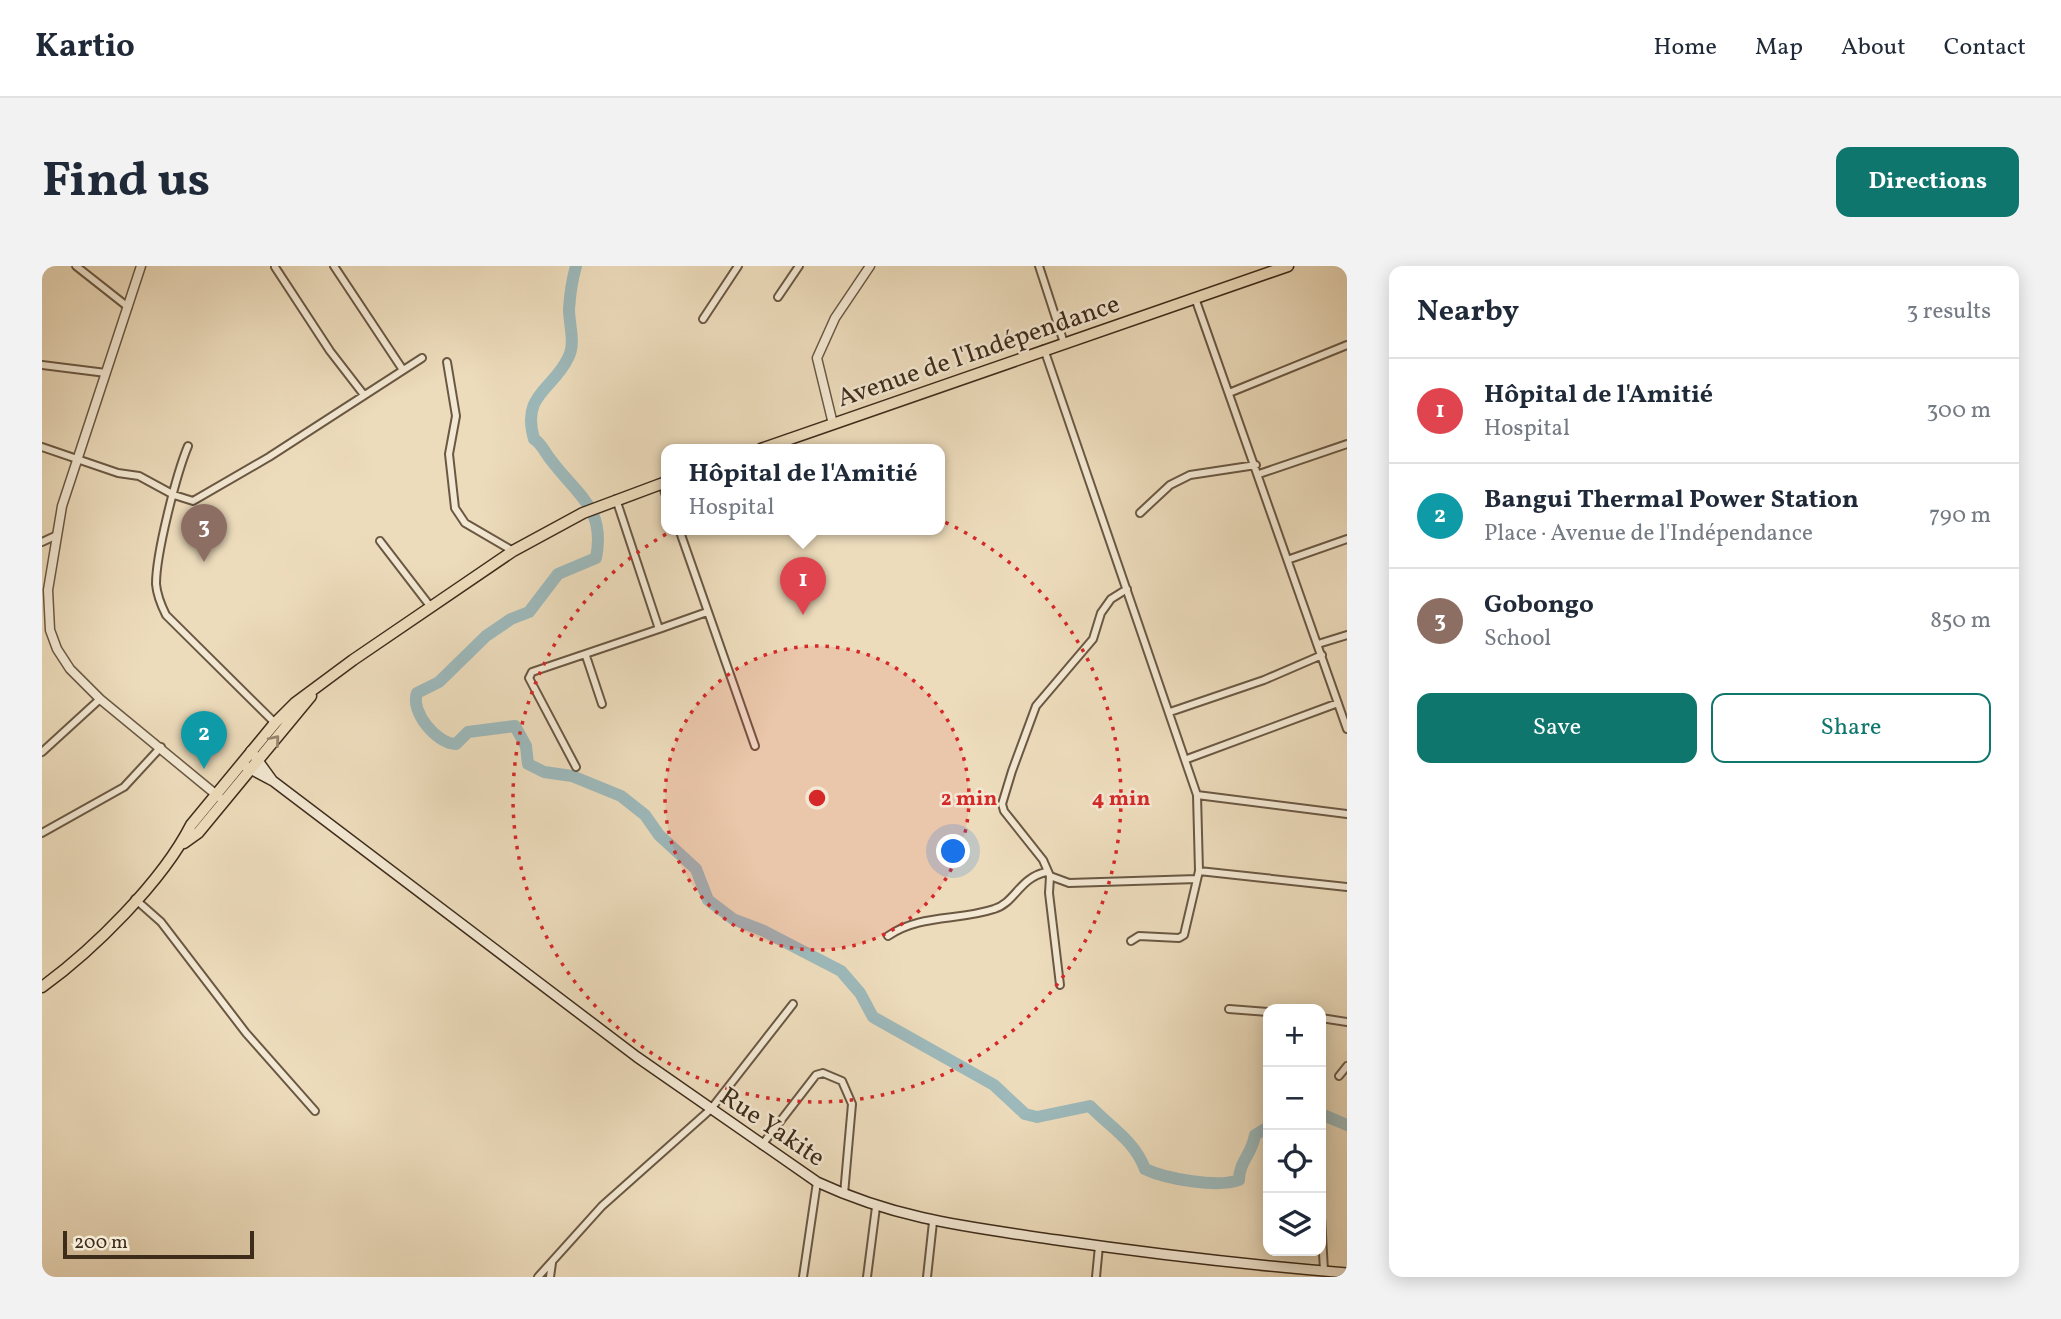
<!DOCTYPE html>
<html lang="en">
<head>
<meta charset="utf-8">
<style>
	:root { --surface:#fff; --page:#f2f2f3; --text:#1f2937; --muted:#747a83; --line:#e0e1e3; --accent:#0f766e }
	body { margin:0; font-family:Vollkorn,serif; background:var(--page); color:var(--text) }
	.controls { position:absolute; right:21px; bottom:21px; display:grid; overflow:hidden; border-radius:14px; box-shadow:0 4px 18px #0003 }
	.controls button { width:63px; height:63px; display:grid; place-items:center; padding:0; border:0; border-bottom:2px solid var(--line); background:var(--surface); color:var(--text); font:35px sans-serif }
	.scale { position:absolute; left:21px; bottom:18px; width:191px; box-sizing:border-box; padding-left:7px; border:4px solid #3e2c1b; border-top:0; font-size:19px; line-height:24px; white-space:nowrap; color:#3e2c1b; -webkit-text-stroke:5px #f3e8d3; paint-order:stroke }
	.you { position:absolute; left:912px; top:586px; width:24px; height:24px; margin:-18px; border:5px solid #fff; border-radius:50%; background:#1a73e8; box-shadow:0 0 0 10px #1a73e833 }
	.badge { display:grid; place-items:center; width:46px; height:46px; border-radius:50%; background:var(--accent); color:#fff; font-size:23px; font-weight:700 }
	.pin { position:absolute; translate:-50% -58px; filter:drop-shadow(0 2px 4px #0008) }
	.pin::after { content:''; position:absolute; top:37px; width:24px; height:21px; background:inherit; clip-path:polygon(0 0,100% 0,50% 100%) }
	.popup { position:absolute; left:619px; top:178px; width:284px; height:91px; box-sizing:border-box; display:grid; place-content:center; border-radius:14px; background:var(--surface); filter:drop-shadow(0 2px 5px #0005); font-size:23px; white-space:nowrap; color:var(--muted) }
	.popup b { font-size:26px; color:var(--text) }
	.popup::after { content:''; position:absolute; left:50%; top:100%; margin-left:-14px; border:14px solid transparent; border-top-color:var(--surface) }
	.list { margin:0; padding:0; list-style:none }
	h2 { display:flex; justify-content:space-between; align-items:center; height:91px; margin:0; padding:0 28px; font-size:30px }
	h2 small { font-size:23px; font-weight:400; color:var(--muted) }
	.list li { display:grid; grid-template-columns:46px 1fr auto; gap:21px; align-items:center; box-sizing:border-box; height:105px; padding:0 28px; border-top:2px solid var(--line) }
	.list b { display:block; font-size:26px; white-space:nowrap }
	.list p { margin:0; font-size:23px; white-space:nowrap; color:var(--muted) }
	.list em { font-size:23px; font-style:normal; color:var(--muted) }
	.actions { display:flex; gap:14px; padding:21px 28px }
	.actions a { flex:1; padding:16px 0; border:2px solid var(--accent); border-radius:14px; text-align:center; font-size:24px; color:var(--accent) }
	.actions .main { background:var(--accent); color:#fff }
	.icon { flex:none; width:38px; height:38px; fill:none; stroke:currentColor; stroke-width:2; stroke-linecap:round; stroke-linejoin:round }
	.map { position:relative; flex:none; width:1305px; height:1011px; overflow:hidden; border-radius:14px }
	header { display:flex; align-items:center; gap:42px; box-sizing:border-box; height:98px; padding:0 35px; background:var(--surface); border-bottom:2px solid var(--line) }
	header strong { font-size:33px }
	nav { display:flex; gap:38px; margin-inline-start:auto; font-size:24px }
	.intro { display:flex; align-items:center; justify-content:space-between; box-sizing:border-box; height:168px; padding:0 42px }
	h1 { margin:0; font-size:49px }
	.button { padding:18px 32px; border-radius:14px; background:var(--accent); color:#fff; font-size:24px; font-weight:700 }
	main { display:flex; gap:42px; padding:0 42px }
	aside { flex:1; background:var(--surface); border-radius:14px; box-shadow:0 4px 18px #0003 }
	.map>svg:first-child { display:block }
</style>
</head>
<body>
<header>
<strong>Kartio</strong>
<nav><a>Home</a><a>Map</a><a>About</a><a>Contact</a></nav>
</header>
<div class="intro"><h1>Find us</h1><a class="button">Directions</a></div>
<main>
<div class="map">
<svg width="1305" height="1011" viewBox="0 0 1305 1011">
	<rect width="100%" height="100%" fill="#eddcbc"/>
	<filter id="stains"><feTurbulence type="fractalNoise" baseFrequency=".00286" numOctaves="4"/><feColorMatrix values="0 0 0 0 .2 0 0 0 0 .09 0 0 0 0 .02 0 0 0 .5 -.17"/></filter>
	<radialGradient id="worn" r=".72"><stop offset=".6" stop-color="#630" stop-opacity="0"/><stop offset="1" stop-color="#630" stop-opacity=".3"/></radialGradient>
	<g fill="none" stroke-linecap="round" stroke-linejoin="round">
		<path stroke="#9db9bb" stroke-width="12" d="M 534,0 C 530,14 528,28 527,43 C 527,59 534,78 526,92 C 511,124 479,128 492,173 C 501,179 502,186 509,194 C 535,229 564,242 554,292 L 516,308 L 487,346 L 469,353 L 444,370 L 397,416 L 375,427 C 368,446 395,478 414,478 L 426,466 L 473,460 L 484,480 L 486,498 L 502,506 L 530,510 L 579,530 L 603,549 L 617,569 L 654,603 L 666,634 L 691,653 L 722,665 L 799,705 L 818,727 L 831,751 L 952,819 L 983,848 L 995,851 L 1048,840 C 1069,862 1092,874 1103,903 C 1124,913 1176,922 1197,914 C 1197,896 1210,888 1213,869 L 1226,861
			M 1279,848 L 1305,859"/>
		<g stroke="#6a5843" stroke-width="10">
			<path id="minor" d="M 34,0 L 86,41
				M 292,0 L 361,104
				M 997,0 L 1022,77
				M 233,1 L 288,85 L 322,129
				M 736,31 L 757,0
				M 1153,32 L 1305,463
				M 661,53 L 696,0
				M 1002,83 L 1155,529 L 1305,548
				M 405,96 L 414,150 L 407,188 L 413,242 L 423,257 L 471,285
				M 0,99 L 64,107
				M 1187,127 L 1305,79
				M 146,180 C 134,209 114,288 114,318 C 115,329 119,339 124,349 L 233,457
				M 0,181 L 76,207 L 97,210 L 132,229 L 151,235 L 227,191 L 380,92
				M 1217,208 L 1305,178
				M 620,217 L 624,230
				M 1098,247 L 1128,219 L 1148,209 L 1214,199
				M 637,263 L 713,480
				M 338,275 L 388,340
				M 0,276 L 13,270
				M 1248,293 L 1305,273
				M 1085,323 L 1069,333 L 1059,347 L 1051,373 L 994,440 L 970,505 L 960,538 L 962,545 L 1001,594 L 1008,610 L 1027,617 L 1155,613
				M 617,363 L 665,346
				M 1276,378 L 1305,369
				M 544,390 L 560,438
				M 1128,446 L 1222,414 L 1280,389
				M 0,486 L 58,433
				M 1145,493 L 1296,437
				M 534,501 L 487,412 L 490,406 L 617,363 L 574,233
				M 0,567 L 82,521 L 119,481
				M 1157,605 L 1305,621
				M 1008,610 L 1007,627 L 1018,719
				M 93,633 L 119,656 L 204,767 L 273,845
				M 846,670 C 878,648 916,655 952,643 C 973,637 977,612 1004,606
				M 1089,675 L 1097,670 L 1137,672 L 1142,669 L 1157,605 L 1155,529
				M 1187,743 L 1226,746
				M 1279,752 L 1305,756
				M 1297,810 L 1305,800
				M 720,879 L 774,809 L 781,807 L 800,815 L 810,838 L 802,928
				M 1279,951 L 1282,1005
				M 496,1011 L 560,940 L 669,843 L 751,738
				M 508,1011 L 510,997
				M 761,1011 L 775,916
				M 825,1011 L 834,941
				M 885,1011 L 891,956
				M 1054,1011 L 1057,980"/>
		</g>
		<g stroke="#6a5843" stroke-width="11">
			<path id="tertiary" d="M 99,0 L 20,240 L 6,324 L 8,364 L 15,383 L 28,403 L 58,433 L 177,531
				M 791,158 L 775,92 L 793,52 L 828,0"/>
		</g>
		<g stroke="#3e2c1b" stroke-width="12">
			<path id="secondary" d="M 209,485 L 230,514
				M 203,500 L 231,515 L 595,791 L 775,916 C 857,954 927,961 1015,974 C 1111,988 1208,999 1305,1007"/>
		</g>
		<g stroke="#3e2c1b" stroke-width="13">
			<path id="primary" d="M 719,183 L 1246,0
				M 142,577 L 156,567 L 269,430
				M 0,721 C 51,684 120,616 149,559 L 233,457 L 253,437 L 311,394 L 471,285 L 541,247 L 624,216"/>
		</g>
		<use href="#minor" stroke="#f3e8d3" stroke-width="6"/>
		<use href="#tertiary" stroke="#f3e8d3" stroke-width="8"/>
		<use href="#secondary" stroke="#f3e8d3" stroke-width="9"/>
		<use href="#primary" stroke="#eddcbc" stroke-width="10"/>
	</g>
	<defs><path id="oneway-chevron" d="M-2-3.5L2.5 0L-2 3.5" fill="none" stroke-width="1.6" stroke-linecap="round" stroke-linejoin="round" transform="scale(1.75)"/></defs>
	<use stroke="#96846c" href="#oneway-chevron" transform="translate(233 474) rotate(-50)"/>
	<circle cx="775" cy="532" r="152" fill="#d62828" fill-opacity=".12"/>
	<g fill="none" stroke="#d62828" stroke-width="3.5" stroke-dasharray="3.5 7">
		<circle cx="775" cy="532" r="152"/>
		<circle cx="775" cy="532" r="304"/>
	</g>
	<g text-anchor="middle" stroke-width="5" stroke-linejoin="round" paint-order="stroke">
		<g font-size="26" fill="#3e2c1b" stroke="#f3e8d3">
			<text transform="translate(936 84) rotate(-19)" y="9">Avenue de l'Indépendance</text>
			<text transform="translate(731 860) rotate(34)" y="9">Rue Yakite</text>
		</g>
	</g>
	<circle cx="775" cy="532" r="10" fill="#d62828" stroke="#f3e8d3" stroke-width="3.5"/>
	<g font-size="21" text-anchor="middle" font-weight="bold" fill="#d62828" stroke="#f3e8d3" stroke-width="5" stroke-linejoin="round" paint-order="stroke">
		<text x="927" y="539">2 min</text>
		<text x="1079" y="539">4 min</text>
	</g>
	<rect width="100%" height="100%" filter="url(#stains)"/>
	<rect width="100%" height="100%" fill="url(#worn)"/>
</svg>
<div class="controls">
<button>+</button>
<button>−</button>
<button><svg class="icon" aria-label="locate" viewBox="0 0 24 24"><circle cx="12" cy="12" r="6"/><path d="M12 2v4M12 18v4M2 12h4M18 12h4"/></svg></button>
<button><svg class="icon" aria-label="layers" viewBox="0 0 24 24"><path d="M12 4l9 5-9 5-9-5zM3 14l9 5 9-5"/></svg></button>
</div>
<div class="scale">200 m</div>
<div class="you"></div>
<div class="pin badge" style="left:761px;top:349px;background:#e0444e">1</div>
<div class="popup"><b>Hôpital de l'Amitié</b>Hospital</div>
<div class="pin badge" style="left:162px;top:503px;background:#0f9aa8">2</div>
<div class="pin badge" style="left:162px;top:296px;background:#8d6e63">3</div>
</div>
<aside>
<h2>Nearby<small>3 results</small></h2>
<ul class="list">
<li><span class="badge" style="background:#e0444e">1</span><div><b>Hôpital de l'Amitié</b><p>Hospital</p></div><em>300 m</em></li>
<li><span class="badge" style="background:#0f9aa8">2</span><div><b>Bangui Thermal Power Station</b><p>Place · Avenue de l'Indépendance</p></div><em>790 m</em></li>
<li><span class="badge" style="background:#8d6e63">3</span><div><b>Gobongo</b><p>School</p></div><em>850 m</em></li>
</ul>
<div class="actions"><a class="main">Save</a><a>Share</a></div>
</aside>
</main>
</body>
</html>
